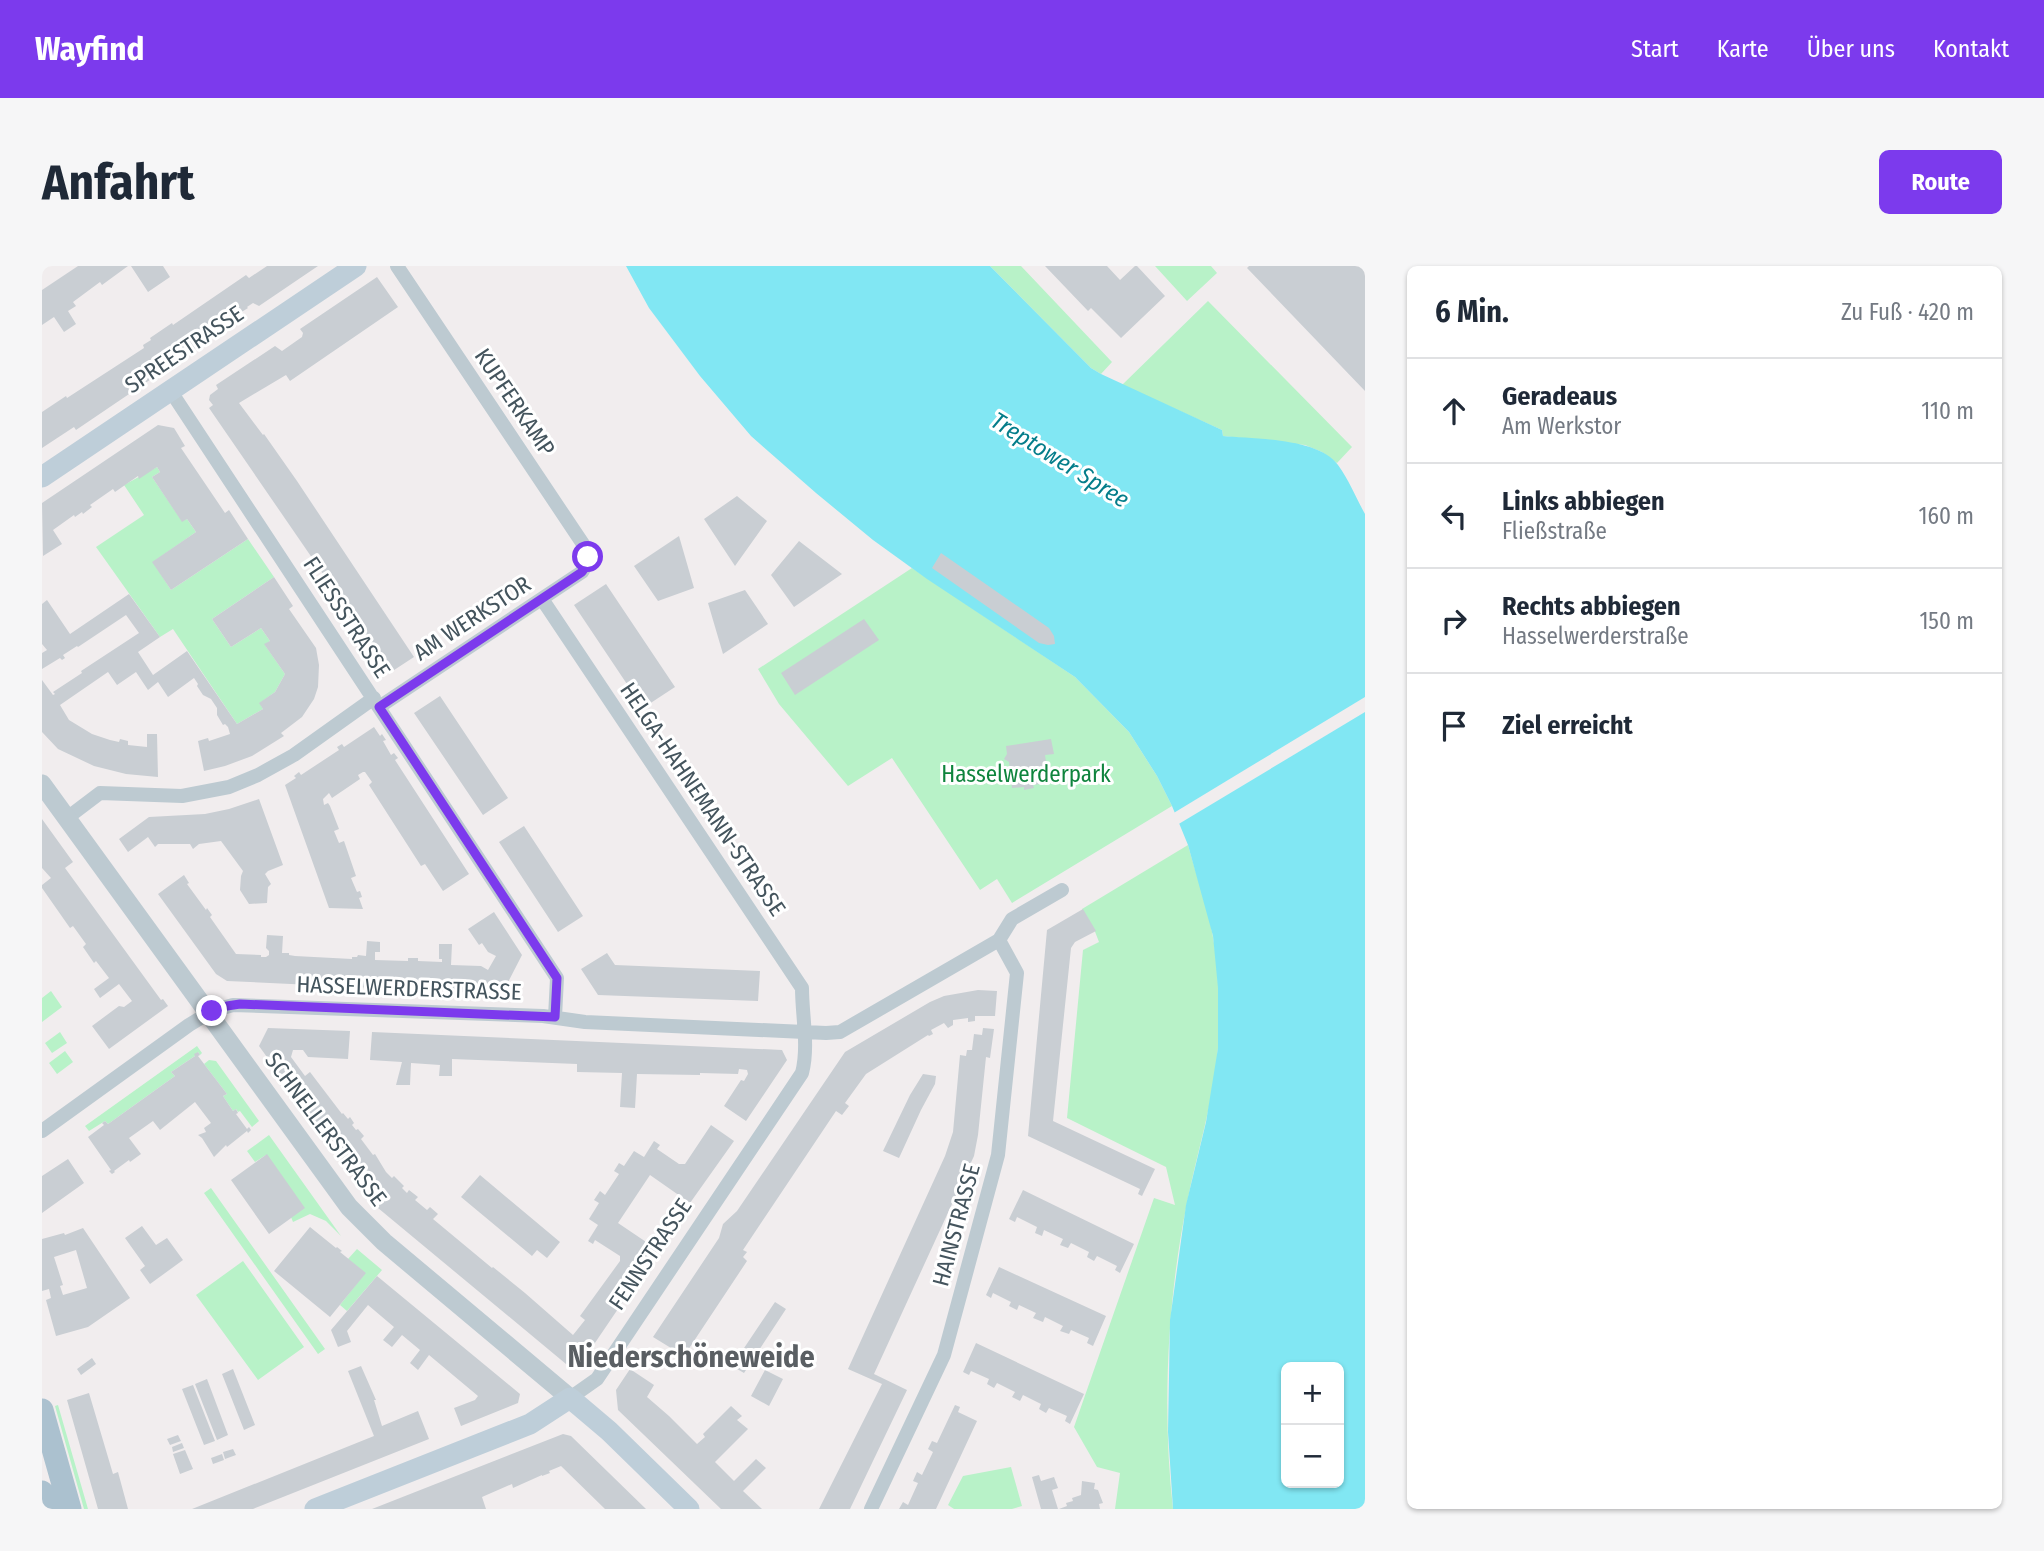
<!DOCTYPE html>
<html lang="de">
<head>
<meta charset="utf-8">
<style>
	:root { --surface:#fff; --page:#f6f6f7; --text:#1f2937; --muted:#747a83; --line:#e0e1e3; --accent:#7c3aed }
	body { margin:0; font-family:"Fira Sans Condensed",sans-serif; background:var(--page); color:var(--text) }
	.controls { position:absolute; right:21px; bottom:21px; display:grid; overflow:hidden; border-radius:10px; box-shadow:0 2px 5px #0004 }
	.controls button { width:63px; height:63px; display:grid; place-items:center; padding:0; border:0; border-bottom:2px solid var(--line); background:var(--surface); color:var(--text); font:35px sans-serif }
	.stop { position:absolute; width:21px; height:21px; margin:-16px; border:5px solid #7c3aed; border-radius:50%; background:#fff }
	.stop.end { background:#7c3aed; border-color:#fff; box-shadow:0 2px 7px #0008 }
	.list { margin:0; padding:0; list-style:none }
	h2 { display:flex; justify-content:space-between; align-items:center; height:91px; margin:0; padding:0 28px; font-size:30px }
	h2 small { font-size:23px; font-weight:400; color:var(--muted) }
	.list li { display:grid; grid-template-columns:46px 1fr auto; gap:21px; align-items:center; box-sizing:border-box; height:105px; padding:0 28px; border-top:2px solid var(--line) }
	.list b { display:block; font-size:26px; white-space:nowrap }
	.list p { margin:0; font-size:23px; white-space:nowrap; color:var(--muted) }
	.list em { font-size:23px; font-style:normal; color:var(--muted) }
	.icon { flex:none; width:38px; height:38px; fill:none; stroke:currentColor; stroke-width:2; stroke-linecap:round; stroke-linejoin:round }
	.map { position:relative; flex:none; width:1323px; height:1243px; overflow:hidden; border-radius:10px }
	header { display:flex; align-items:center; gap:42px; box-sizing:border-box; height:98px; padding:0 35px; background:var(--accent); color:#fff }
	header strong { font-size:33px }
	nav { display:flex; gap:38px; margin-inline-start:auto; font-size:24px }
	.intro { display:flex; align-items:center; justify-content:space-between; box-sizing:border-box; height:168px; padding:0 42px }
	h1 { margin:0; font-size:49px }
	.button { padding:18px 32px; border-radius:10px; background:var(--accent); color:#fff; font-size:24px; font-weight:700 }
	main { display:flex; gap:42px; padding:0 42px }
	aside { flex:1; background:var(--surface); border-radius:10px; box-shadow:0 2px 5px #0004 }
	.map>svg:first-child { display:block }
</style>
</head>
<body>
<header>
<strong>Wayfind</strong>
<nav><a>Start</a><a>Karte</a><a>Über uns</a><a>Kontakt</a></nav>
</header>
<div class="intro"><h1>Anfahrt</h1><a class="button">Route</a></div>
<main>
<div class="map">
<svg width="1323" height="1243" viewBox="0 0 1323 1243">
	<rect width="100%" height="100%" fill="#f1edee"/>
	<path fill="#b8f2c8" d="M 948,0 L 979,0 L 1070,96 L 1059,108 L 1049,102 Z
		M 1113,0 L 1169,0 L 1175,7 L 1145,35 Z
		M 1166,35 L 1310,181 L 1295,197 L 1280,186 L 1263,179 L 1181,170 L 1180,164 L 1080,119 Z
		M 115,201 L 118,206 L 110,211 L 140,255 L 145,253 L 154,266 L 111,296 L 129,324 L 206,273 L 232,311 L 170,353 L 189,381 L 219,362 L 228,375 L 223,379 L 243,408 L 233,426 L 218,437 L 221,443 L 195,458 L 131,363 L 118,371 L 54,281 L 102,249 L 82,219 Z
		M 870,302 L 1033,411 L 1087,466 L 1115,510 L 1130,540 L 970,637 L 955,613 L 938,624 L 850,492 L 806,520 L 737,438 L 716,403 Z
		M 1146,579 C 1154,609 1166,640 1171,671 C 1177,706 1178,746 1176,782 C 1172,834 1155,886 1145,937 C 1125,1034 1120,1145 1131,1243 L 1073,1243 L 1078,1207 L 1055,1201 L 1032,1161 L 1112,932 L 1133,939 L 1124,901 L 1025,852 L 1041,684 L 1057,676 L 1052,663 L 1040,643 Z
		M 9,725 L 20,741 L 0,756 L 0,732 Z
		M 18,766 L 25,777 L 10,787 L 3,777 Z
		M 155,780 L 160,787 L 158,789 L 156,786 L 153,790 L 129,806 L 133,810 L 66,858 L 63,855 L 47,865 L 43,860 Z
		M 23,785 L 31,796 L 15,808 L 7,797 Z
		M 167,794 L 174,795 L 217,855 L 210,861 L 198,845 L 196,846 L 194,843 L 191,845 L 181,830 L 185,828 L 162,798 Z
		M 227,869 L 299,970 L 284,955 L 268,948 L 251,956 L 224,889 L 213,896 L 205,885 Z
		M 169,922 L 283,1083 L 276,1088 L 162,927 Z
		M 315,983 L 340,1004 L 305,1045 L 298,1039 L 323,1007 L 306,993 Z
		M 201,995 L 262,1081 L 216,1114 L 154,1029 Z
		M 16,1139 L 46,1243 L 42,1243 L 13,1140 Z
		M 969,1201 L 980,1240 L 970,1243 L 912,1243 L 906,1239 L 921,1210 Z"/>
	<path fill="#81e7f3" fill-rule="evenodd" d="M 584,0 L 948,0 L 1049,102 L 1059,108 L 1180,164 L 1181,170 C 1212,173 1277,172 1296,199 C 1307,214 1314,232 1323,248 L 1323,1243 L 1131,1243 L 1126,1166 L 1128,1054 L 1144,939 L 1164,856 L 1176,782 L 1176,722 L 1171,670 L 1146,579 L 1130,540 L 1115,510 L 1087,466 L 1033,411 L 885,313 L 831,274 L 774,227 L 709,170 L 658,110 L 607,42 ZM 1244,1101 L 1297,1101 L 1297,1217 L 1244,1217 Z"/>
	<path fill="#f1edee" d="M 1323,431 L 1323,446 L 1135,559 L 1130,548 Z"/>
	<path fill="#c9ced3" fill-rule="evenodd" d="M 36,0 L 86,0 L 60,19 L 58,16 L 31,36 L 34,40 L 26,45 L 34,58 L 22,66 L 12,51 L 0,59 L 0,24 Z
		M 89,0 L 121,0 L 128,11 L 106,26 Z
		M 225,0 L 276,0 L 217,40 L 211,37 L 205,41 L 206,42 L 163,69 L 162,73 L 164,76 L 152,84 L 146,80 L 123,96 L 124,103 L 34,164 L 32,161 L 0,182 L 0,146 L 24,130 L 25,132 L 102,82 L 101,79 L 109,74 L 108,72 L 130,57 L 131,59 L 204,9 L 207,12 Z
		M 1003,0 L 1065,0 L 1078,14 L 1093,0 L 1095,0 L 1123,30 L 1079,72 L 1049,42 L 1046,45 Z
		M 1207,0 L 1323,0 L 1323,125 L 1205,2 Z
		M 335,11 L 356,41 L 248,115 L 244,109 L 197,137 L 221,169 L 222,168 L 255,215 L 372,391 L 346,408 L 288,318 L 167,142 L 171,139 L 167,134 L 168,129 L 176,123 L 174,119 L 233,80 L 240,85 L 260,71 L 261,67 L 258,63 Z
		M 116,159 L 132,162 L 143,180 L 139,182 L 183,247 L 187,244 L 206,273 L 129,324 L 110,296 L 154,266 L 145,253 L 140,256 L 110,211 L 118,206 L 115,201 L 97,213 L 96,210 L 73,226 L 71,223 L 48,239 L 50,241 L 41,248 L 40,246 L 33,251 L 32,249 L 11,264 L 20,278 L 1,290 L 0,237 Z
		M 695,230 L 725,255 L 693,300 L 662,253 Z
		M 637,270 L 652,322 L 616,335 L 592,300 Z
		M 757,275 L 800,308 L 752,341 L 729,309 Z
		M 899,287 L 1007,362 L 1012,370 L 1013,378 L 1006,379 L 997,377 L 890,302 Z
		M 232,311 L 251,340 L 247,343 L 274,382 L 277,399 L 276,421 L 272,433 L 260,451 L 239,467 L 242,470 L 210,490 L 183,500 L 162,505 L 156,475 L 166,472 L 167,475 L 188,468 L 186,461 L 183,458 L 181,459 L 175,449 L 175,442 L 169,433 L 161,429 L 155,420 L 156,418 L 152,412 L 126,431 L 116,416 L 106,424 L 94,406 L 75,419 L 66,406 L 18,439 L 27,454 L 50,468 L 68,474 L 77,476 L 78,473 L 86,475 L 86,479 L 105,481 L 105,468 L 115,468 L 116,511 L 84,508 L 52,500 L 16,483 L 0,466 L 0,414 L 11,429 L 13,428 L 11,426 L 40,407 L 39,405 L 97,367 L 84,349 L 36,381 L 35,380 L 21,389 L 23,392 L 20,394 L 18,392 L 0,403 L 0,387 L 5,384 L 0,378 L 0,338 L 5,334 L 28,368 L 87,328 L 118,371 L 96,386 L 111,409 L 145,385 L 195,458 L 221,443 L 217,437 L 233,426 L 243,408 L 222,378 L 228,375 L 219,362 L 189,381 L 170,353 Z
		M 564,318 L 633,421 L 601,442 L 532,339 Z
		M 703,324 L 726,358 L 681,388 L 666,337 Z
		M 822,353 L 837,374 L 753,429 L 739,407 Z
		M 398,430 L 466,532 L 441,549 L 372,447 Z
		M 332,461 L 338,470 L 340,468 L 344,474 L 341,475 L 349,489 L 352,487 L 356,492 L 353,494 L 427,608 L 401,625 L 383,598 L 379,600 L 327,519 L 330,516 L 323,506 L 321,506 L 316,509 L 318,513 L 290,532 L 287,527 L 281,533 L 282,539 L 286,537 L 288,540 L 297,563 L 292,565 L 297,577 L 302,575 L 314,610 L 309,612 L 315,626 L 318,625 L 320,631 L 317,632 L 321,643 L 287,642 L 243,519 L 254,512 L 252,510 L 257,506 L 259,509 L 297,484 L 295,481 L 300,478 L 302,481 Z
		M 1009,473 L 1012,488 L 1003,489 L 1006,510 L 1003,510 L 1004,517 L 991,519 L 992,522 L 982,524 L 982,521 L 970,522 L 967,496 L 962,493 L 965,488 L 964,480 Z
		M 217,533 L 241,599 L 226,605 L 223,608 L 229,618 L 226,621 L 225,637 L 207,638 L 198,624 L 199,610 L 201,605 L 179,575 L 157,578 L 151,583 L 148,578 L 116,578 L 113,581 L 106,571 L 86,586 L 77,573 L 107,551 L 163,548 L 187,543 Z
		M 0,553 L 31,596 L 23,602 L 119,734 L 121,733 L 126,740 L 67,783 L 50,760 L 77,740 L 82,741 L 90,735 L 77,718 L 58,732 L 52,723 L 67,712 L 54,695 L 52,697 L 41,681 L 44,678 L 31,660 L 28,662 L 0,622 L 0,619 L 9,612 L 0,602 Z
		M 482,560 L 541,650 L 516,666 L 457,576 Z
		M 142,609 L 147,617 L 145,618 L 164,644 L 165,642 L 170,649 L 168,651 L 194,688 L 219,689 L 219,691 L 224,691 L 227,689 L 227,685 L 224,682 L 225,669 L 241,670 L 240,687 L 247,687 L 247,689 L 253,690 L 310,693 L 310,691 L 315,691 L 316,689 L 324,690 L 325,675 L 338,676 L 338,686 L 333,686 L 333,694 L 366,695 L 366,692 L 376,692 L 376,695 L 400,696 L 400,693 L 397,693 L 397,678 L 410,678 L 409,699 L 439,700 L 446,704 L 454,690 L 446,686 L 440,677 L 437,679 L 426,663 L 452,646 L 480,689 L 460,728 L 185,715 L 174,708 L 116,628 Z
		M 1041,643 L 1054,665 L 1033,676 L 1029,682 L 1011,855 L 1113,903 L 1100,930 L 1096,928 L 1098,923 L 986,870 L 1005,664 Z
		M 565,687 L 573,699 L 718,705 L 716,735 L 556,729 L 539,703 Z
		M 936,724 L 955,725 L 953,750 L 933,750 L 933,755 L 926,756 L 926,752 L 911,754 L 911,759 L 906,762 L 902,757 L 889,764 L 891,768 L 887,770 L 886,769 L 824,808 L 803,837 L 807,840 L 800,849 L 794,845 L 701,984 L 705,986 L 701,991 L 705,995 L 642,1090 L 611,1071 L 677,972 L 681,958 L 695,945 L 803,786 L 888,736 L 902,730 Z
		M 226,762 L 308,765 L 306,793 L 266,791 L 261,784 L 251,784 L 249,791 L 263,810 L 268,806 L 300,848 L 301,847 L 306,853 L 308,851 L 312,857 L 310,859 L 314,864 L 316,863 L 322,870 L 319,873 L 331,889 L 333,888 L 344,906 L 350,912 L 352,910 L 362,920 L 360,922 L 365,927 L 367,924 L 376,931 L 373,934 L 385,944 L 388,941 L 396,948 L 391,953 L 450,1002 L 451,1001 L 483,1027 L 531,1069 L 543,1054 L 538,1050 L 578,995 L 578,990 L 553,974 L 551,978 L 546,975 L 556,959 L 547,953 L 557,937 L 552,934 L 558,925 L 563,929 L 577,908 L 572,905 L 577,897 L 582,900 L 592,885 L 602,891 L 612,875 L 618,879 L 615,883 L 637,898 L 643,898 L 669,859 L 692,875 L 648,937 L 608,909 L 576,957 L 616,984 L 540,1096 L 524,1098 L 330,937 L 217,780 Z
		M 941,762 L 952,763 L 948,792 L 944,791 L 936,869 L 932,890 L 832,1108 L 865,1124 L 808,1243 L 777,1243 L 840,1118 L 806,1103 L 903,890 L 911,866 L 918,789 L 924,790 L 925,784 L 930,784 L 932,768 L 940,769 Z
		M 330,766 L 740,784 L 745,794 L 704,855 L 682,840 L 699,814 L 702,815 L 706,808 L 705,804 L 697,803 L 696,808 L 658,807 L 658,809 L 595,808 L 593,842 L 578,841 L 580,807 L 535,806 L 535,798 L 410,793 L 410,810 L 397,810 L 398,799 L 369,797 L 368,819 L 354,819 L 360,796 L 328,794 Z
		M 156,786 L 158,789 L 156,790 L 185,828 L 181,830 L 191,845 L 194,843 L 196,847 L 194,848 L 205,863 L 207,861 L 209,864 L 206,867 L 205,865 L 185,881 L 184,879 L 172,891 L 160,872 L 156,869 L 164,866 L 162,862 L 169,857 L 153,836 L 118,864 L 111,855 L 87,872 L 99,888 L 88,896 L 87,894 L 72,905 L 73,906 L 70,908 L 67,905 L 69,904 L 46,871 L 62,859 L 60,857 L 63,855 L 66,858 L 133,810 L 129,806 L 153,790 L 152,788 Z
		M 881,808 L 894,810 L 893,818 L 879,844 L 857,892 L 841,885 L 868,829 Z
		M 225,888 L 263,942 L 227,968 L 189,914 Z
		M 26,893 L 42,917 L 0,947 L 0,910 Z
		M 438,909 L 518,976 L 505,992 L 495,984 L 490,990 L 419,931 Z
		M 981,924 L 1092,978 L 1078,1007 L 1073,1004 L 1075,1000 L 1055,990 L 1052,995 L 1045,991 L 1047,986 L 1029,977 L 1026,982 L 1018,979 L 1021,973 L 1002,964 L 1000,970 L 993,967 L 995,961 L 975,951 L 973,956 L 967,953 Z
		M 100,960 L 114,979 L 125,972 L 141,994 L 108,1018 L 98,1004 L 103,1000 L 83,972 Z
		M 268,961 L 294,982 L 295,981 L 300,985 L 298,986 L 324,1007 L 288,1051 L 232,1005 Z
		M 41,962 L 88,1032 L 46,1061 L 14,1070 L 4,1034 L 9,1032 L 7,1023 L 0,1025 L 0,973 L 22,967 L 23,969 ZM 34,984 L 45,1022 L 21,1029 L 18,1020 L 21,1019 L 12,991 Z
		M 957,1001 L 1064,1050 L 1051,1080 L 1045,1077 L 1047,1072 L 1029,1064 L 1027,1068 L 1018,1065 L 1021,1060 L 1003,1051 L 1001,1056 L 991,1052 L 994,1047 L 977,1039 L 975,1044 L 967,1040 L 969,1036 L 951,1027 L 949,1032 L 944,1029 Z
		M 335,1010 L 478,1128 L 476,1137 L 419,1160 L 412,1142 L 433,1134 L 436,1130 L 387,1089 L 376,1104 L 368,1097 L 378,1084 L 360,1069 L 350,1081 L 341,1074 L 352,1061 L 326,1039 L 305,1065 L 309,1076 L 296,1081 L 289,1064 Z
		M 733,1036 L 744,1043 L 702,1107 L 690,1100 Z
		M 934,1077 L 1042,1128 L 1028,1158 L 1023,1155 L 1025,1150 L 1007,1142 L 1004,1147 L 997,1143 L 999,1138 L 981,1129 L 978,1135 L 970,1131 L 973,1126 L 955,1117 L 952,1122 L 945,1118 L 947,1113 L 929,1105 L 927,1109 L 921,1106 Z
		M 50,1092 L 54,1098 L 39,1109 L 35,1103 Z
		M 319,1100 L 334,1134 L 332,1134 L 340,1160 L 376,1145 L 387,1173 L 211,1243 L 150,1243 L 332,1170 L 306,1105 Z
		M 191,1103 L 213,1159 L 202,1164 L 180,1108 Z
		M 588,1103 L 612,1119 L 605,1131 L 627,1150 L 655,1178 L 663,1171 L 661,1168 L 689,1140 L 700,1150 L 695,1154 L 706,1163 L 673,1196 L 692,1215 L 714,1193 L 724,1202 L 701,1225 L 720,1243 L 679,1243 L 576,1144 L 574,1124 Z
		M 723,1104 L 741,1113 L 727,1140 L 709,1130 Z
		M 165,1113 L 186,1169 L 175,1174 L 153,1118 Z
		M 151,1119 L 173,1175 L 162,1179 L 140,1123 Z
		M 47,1127 L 71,1208 L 76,1206 L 86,1243 L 56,1243 L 25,1134 Z
		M 913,1139 L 918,1141 L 916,1146 L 935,1155 L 894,1243 L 857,1243 L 861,1236 L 866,1239 L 876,1217 L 871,1215 L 875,1206 L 880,1209 L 891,1186 L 886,1183 L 890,1175 L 895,1177 Z
		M 521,1168 L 529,1170 L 604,1243 L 563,1243 L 519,1200 L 507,1205 L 508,1207 L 500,1210 L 500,1209 L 471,1222 L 470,1218 L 440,1231 L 444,1243 L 330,1243 Z
		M 136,1169 L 139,1175 L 128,1179 L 125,1173 Z
		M 140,1177 L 142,1182 L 131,1186 L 130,1181 Z
		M 191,1183 L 194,1189 L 183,1193 L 181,1186 Z
		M 143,1184 L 151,1203 L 138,1208 L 131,1188 Z
		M 180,1188 L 182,1194 L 171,1198 L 169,1192 Z
		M 997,1209 L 999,1215 L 1012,1211 L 1016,1222 L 1010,1224 L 1016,1243 L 999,1243 L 990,1211 Z
		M 1040,1215 L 1053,1217 L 1052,1223 L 1056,1224 L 1061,1237 L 1057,1238 L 1058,1243 L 1017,1243 L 1025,1240 L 1024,1237 L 1031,1235 L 1030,1232 L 1039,1229 Z"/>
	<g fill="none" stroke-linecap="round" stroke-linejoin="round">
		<path stroke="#bdcad1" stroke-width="14" d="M 128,124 L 515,712 L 513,751
			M 500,333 L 760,722 C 760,750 767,780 760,807 L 555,1113 L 528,1132
			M 337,441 L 540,306 C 546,297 546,292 543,281 L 355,0
			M 25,552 L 58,527 L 140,530 L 187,521 L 216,509 L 252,489 L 332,432
			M 0,865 L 147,759 L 170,745 L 191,739 L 501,750 L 543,756 L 784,767 L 798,766 L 957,674 L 970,653 L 1020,624
			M 829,1243 L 902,1089 L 956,889 L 975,707 L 957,674"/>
		<path stroke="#bdcad1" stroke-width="19" d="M 0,518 L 307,941 L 342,976 L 528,1132"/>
		<path stroke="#beced9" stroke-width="21" d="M 0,211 L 314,0
			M 273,1243 L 488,1158 L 528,1132 L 567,1165 L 647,1243"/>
		<path stroke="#abc1cf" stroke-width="23" d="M 0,1144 L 28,1243
			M 0,1226 L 5,1243"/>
		<path stroke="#afb4b9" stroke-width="2" d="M 0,0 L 1,0"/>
	</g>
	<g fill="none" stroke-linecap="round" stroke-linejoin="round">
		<path stroke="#7c3aed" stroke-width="9" d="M 170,745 L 185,740 L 198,738 L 513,751 L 515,712 L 337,441 L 540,306 L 545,299 L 546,291"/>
	</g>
	<g text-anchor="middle" stroke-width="6" stroke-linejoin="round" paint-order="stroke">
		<g font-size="23" fill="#44545d" stroke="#fff">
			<text transform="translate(142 83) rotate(-34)" y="8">SPREESTRASSE</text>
			<text transform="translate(473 136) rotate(56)" y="8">KUPFERKAMP</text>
			<text transform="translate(305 351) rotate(57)" y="8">FLIESSSTRASSE</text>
			<text transform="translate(430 352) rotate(-33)" y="8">AM WERKSTOR</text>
			<text transform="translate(661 533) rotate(56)" y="8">HELGA-HAHNEMANN-STRASSE</text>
			<text transform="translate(367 722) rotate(2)" y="8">HASSELWERDERSTRASSE</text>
			<text transform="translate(284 863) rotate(53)" y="8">SCHNELLERSTRASSE</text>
			<text transform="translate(914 959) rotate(-75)" y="8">HAINSTRASSE</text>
			<text transform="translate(608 988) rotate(-56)" y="8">FENNSTRASSE</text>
		</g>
		<g font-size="23" fill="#0f843d" stroke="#fff">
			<text x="984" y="516">Hasselwerderpark</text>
		</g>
		<g font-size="24" font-style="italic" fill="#047d8a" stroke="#fff">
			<text transform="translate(1018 194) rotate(32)" y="8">Treptower Spree</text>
		</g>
		<g font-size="30" font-weight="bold" fill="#5a5f63" stroke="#fff">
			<text x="649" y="1101">Niederschöneweide</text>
		</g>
	</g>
</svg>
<div class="controls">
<button>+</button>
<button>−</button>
</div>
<div class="stop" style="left:546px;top:291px"></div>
<div class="stop end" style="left:170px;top:745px"></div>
</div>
<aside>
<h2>6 Min.<small>Zu Fuß · 420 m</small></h2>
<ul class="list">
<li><svg class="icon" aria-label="ahead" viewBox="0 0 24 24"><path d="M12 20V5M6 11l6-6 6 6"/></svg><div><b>Geradeaus</b><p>Am Werkstor</p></div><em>110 m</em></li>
<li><svg class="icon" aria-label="left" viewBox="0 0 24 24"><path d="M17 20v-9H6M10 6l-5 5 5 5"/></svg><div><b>Links abbiegen</b><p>Fließstraße</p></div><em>160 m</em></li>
<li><svg class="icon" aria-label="right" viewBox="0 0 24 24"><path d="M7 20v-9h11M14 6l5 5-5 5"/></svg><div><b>Rechts abbiegen</b><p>Hasselwerderstraße</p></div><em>150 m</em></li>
<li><svg class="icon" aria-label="arrive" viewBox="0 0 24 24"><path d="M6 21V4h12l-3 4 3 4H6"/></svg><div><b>Ziel erreicht</b></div></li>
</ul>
</aside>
</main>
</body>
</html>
